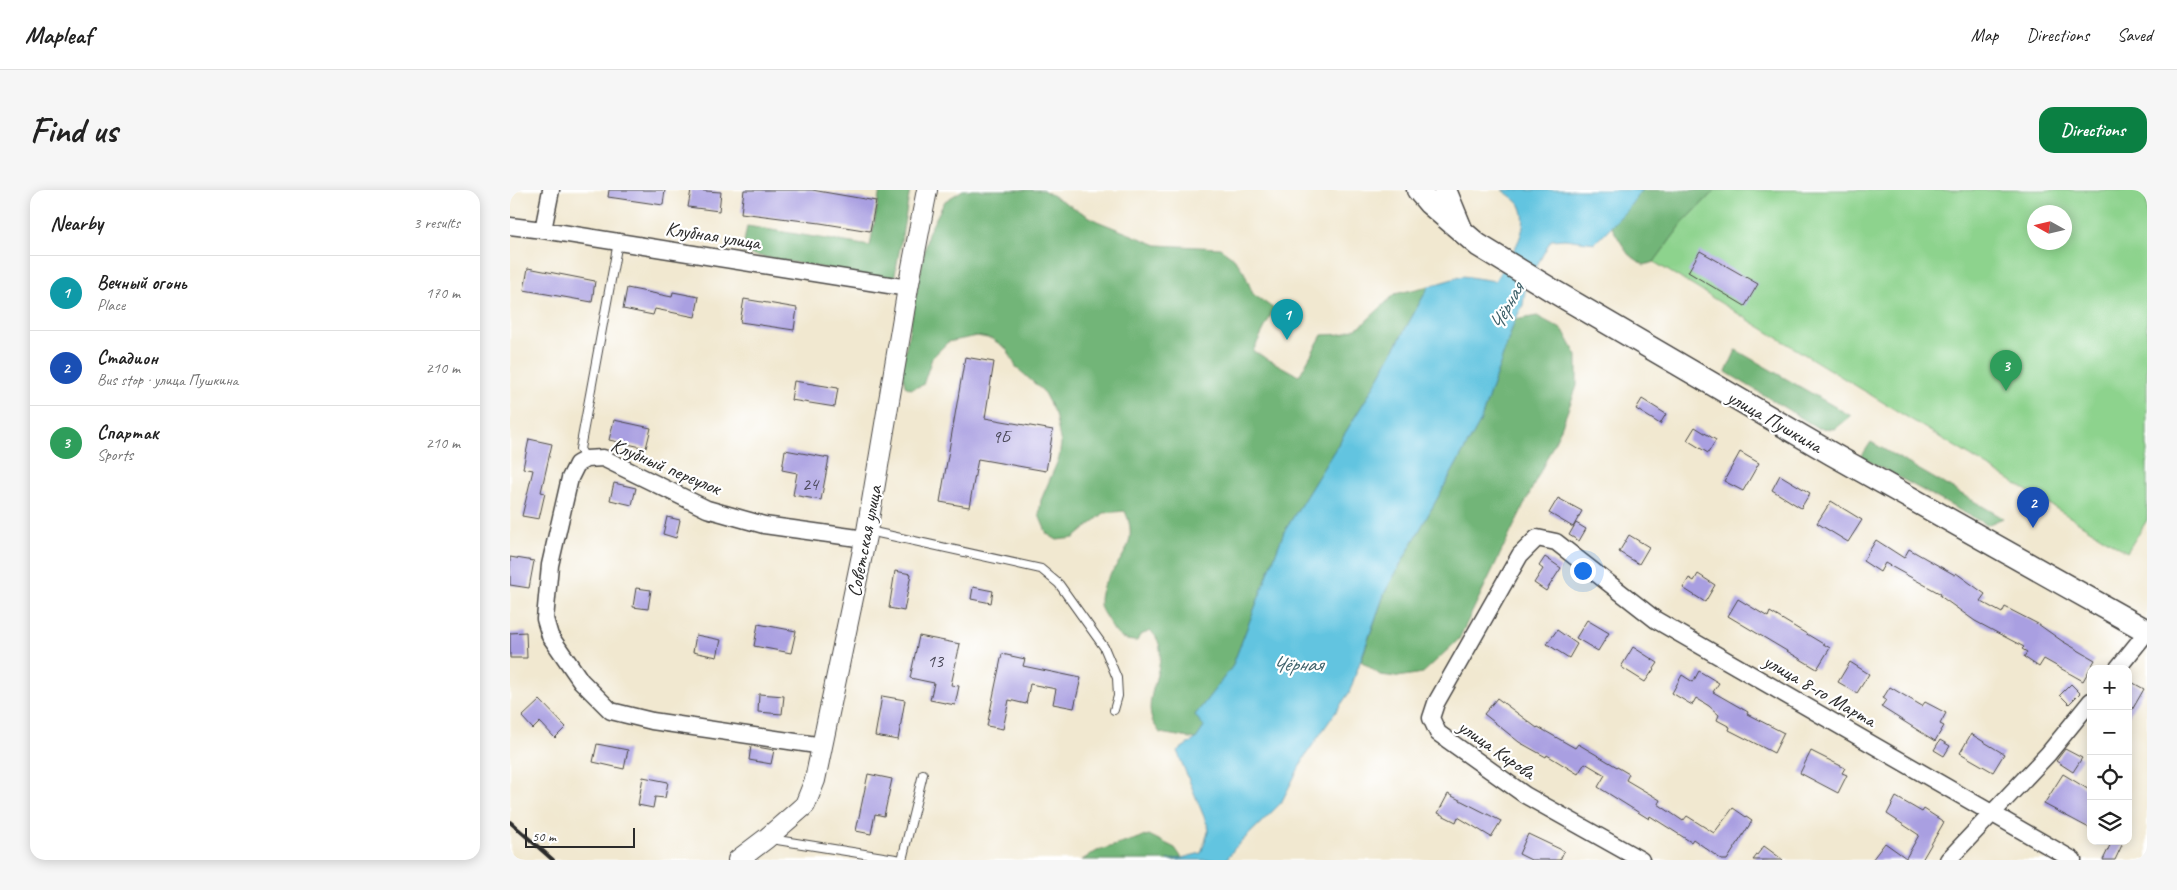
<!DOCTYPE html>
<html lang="en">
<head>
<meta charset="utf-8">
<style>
	:root { --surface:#fff; --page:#f6f6f6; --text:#222; --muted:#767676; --line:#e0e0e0; --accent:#0b8043 }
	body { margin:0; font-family:Caveat,sans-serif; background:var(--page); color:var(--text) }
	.controls { position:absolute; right:15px; bottom:15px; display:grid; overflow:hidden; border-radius:10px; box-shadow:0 2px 12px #0003 }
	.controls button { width:45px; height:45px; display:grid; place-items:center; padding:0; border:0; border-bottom:1px solid var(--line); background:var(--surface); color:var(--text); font:25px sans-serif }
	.compass { position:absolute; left:1517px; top:15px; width:45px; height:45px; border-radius:50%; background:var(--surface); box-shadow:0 2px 12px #0003; rotate:278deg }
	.scale { position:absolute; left:15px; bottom:12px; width:110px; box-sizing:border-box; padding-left:5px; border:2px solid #2b2b2b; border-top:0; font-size:14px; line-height:18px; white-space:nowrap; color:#2b2b2b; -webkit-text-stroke:4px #fff; paint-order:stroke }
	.you { position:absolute; left:1072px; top:380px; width:18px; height:18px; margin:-12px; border:4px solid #fff; border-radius:50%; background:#1a73e8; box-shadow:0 0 0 8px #1a73e833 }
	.badge { display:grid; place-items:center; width:32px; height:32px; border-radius:50%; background:var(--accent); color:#fff; font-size:16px; font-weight:700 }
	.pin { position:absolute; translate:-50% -41px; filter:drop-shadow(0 1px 2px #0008) }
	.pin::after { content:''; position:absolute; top:26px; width:18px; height:15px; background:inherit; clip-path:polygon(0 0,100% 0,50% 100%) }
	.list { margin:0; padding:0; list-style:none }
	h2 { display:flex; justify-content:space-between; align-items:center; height:65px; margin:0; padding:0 20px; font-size:21px }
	h2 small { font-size:16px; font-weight:400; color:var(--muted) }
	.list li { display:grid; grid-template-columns:32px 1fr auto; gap:15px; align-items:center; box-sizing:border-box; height:75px; padding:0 20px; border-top:1px solid var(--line) }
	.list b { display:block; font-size:19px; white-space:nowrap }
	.list p { margin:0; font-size:16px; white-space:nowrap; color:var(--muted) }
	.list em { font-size:16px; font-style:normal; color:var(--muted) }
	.icon { flex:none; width:28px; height:28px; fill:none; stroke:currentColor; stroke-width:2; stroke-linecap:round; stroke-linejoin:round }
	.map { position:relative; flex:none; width:1637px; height:670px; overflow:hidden; border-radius:15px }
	header { display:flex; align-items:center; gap:30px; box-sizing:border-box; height:70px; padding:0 25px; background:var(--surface); border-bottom:1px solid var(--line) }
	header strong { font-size:24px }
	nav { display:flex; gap:28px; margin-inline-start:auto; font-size:18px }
	.intro { display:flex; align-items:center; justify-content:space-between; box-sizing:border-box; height:120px; padding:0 30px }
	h1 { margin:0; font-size:35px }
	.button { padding:12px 22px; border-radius:15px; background:var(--accent); color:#fff; font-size:18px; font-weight:700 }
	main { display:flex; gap:30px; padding:0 30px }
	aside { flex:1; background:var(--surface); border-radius:15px; box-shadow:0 2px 12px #0003 }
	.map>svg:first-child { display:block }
</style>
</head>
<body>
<header>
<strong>Mapleaf</strong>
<nav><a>Map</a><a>Directions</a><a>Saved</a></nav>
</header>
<div class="intro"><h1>Find us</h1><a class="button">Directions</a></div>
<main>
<aside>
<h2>Nearby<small>3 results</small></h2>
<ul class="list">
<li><span class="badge" style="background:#0f9aa8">1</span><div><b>Вечный огонь</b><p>Place</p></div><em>170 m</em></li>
<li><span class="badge" style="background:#1a4fb4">2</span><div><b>Стадион</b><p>Bus stop · улица Пушкина</p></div><em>210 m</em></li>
<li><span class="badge" style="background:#2e9e5b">3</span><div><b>Спартак</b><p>Sports</p></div><em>210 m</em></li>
</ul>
</aside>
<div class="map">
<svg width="1637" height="670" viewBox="0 0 1637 670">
	<rect width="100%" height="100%" fill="#fff"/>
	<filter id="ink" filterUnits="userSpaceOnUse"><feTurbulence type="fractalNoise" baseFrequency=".02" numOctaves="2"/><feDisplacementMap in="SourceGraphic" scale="10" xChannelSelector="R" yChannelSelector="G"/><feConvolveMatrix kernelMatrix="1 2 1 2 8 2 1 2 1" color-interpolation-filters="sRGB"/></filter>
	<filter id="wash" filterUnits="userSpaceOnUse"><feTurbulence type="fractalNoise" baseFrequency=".0096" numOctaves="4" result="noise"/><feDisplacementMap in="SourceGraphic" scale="20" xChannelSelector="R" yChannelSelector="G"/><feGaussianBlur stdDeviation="1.12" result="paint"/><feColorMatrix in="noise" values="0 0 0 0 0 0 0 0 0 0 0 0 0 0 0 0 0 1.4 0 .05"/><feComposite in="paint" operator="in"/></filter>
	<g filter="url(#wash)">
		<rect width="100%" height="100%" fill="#f1e8d0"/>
		<path fill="#8dd38d" stroke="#5c7f5c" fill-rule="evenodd" d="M 1205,0 L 1637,0 L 1637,330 L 1617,362 L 1144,72 L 1172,34 ZM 1524,22 L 1554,22 L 1554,52 L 1524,52 Z"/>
		<path fill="#72b578" stroke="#4e7052" d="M 370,0 L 400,0 L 384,91 L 232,63 L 237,36 L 360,56 Z
			M 453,0 L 533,0 L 587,31 L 647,55 L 710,58 L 724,68 L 734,82 L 743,104 L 764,119 L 743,161 L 789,186 L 812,145 L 833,144 L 852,135 L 885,104 L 919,96 L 861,201 L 774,342 L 722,477 L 685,525 L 695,536 L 686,549 L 650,543 C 648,539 644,535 642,530 C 632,502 666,465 641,441 L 630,445 L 627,451 C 613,451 607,447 600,434 C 597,428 590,420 590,414 C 588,379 636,365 615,321 L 594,323 L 564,348 L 547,350 L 537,344 L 529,325 L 531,310 L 549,268 L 551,254 L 545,224 L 533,201 L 506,177 L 497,159 L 482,149 L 467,146 L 438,152 L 422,168 L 413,195 L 401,199 L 395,196 L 392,178 L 418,43 L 435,11 Z
			M 1132,0 L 1205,0 L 1172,34 L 1144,72 L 1134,75 L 1118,64 L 1101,36 L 1116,21 Z
			M 1027,126 L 1053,140 L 1067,166 L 1067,196 L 1050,241 L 949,449 L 913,483 L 887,487 L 870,485 L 851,471 L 875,402 L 970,232 L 1005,130 Z
			M 1226,160 L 1341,226 L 1325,239 L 1308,238 L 1216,182 Z
			M 1361,252 L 1493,328 L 1477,335 L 1351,267 Z
			M 639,645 L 665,658 L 672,668 L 670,670 L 572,670 L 587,661 Z"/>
		<path fill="#62c4e0" stroke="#467886" d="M 992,0 L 1132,0 L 1116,21 L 1085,53 L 1055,49 L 1041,50 L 1016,95 L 1013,115 L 1005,130 L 970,232 L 875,402 L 839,503 L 795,566 L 771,613 L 724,659 L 716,670 L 658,670 L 672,668 L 691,663 L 699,639 L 667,561 L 686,549 L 694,537 L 685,525 L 722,477 L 774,342 L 861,201 L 919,96 L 953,86 L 985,91 C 997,69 1023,41 1010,15 C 1007,10 997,4 992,0 Z"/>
		<g id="blocks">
			<path fill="#a99fe1" d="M 99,0 L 155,0 L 153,15 L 98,7 Z
				M 181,0 L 211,2 L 209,21 L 178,17 Z
				M 234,0 L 302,0 L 366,11 L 360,41 L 310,33 L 231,23 Z
				M 1190,61 L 1248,94 L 1235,116 L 1178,82 Z
				M 18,78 L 85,91 L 82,112 L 14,100 Z
				M 117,98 L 162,107 L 163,102 L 189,107 L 185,127 L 145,119 L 143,125 L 113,119 Z
				M 234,109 L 287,118 L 284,140 L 230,132 Z
				M 455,167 L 484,172 L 475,228 L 543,240 L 536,281 L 468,269 L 459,317 L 430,312 Z
				M 284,191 L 328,198 L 325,217 L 281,210 Z
				M 1132,209 L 1156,224 L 1150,234 L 1126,219 Z
				M 104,230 L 141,238 L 136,258 L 99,250 Z
				M 1185,237 L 1206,250 L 1198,263 L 1177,250 Z
				M 19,249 L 42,254 L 31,302 L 35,303 L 29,329 L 12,326 L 23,280 L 13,278 Z
				M 275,260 L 319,268 L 311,310 L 283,305 L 287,283 L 272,280 Z
				M 1230,262 L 1249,273 L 1233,301 L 1214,291 Z
				M 1270,285 L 1300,303 L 1291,318 L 1262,300 Z
				M 104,293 L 126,298 L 122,315 L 100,310 Z
				M 1048,308 L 1072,321 L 1063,337 L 1039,323 Z
				M 1321,311 L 1352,330 L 1338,352 L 1307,333 Z
				M 157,327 L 170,330 L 166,348 L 153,344 Z
				M 1066,333 L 1076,339 L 1069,351 L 1059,345 Z
				M 1119,345 L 1139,357 L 1129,374 L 1109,362 Z
				M 1366,350 L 1394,368 L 1399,359 L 1445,385 L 1446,383 L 1475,404 L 1470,411 L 1492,423 L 1495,417 L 1528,434 L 1552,451 L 1585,470 L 1573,491 L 1534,469 L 1529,477 L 1514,467 L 1517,462 L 1512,459 L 1514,457 L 1465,431 L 1430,406 L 1431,404 L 1375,373 L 1370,382 L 1353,371 Z
				M 0,367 L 24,371 L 19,398 L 0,395 Z
				M 1035,367 L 1051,378 L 1036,401 L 1024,393 L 1033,379 L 1029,376 Z
				M 385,381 L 401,384 L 394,421 L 379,418 Z
				M 1188,384 L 1205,395 L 1195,412 L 1173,398 L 1179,388 L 1184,391 Z
				M 463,397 L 483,401 L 481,413 L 461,409 Z
				M 126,398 L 141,400 L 138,419 L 123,417 Z
				M 1228,409 L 1258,427 L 1260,422 L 1320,458 L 1307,479 L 1218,426 Z
				M 1077,430 L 1099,443 L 1088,461 L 1066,448 Z
				M 248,434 L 286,441 L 281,463 L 244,456 Z
				M 1047,440 L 1067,454 L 1059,468 L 1037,454 Z
				M 16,442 L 17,468 L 0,468 L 0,443 Z
				M 186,445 L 211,450 L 207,467 L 183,462 Z
				M 409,446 L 450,454 L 441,495 L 449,496 L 445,515 L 420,510 L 424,493 L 400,488 Z
				M 1123,457 L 1148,473 L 1135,492 L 1111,477 Z
				M 492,464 L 515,469 L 513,476 L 571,488 L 564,518 L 543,514 L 546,499 L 520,494 L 516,514 L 499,510 L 493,539 L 477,536 Z
				M 1340,472 L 1359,484 L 1347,503 L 1328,492 Z
				M 1189,481 L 1209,493 L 1203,502 L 1238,522 L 1237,524 L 1274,543 L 1264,563 L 1219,540 L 1220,537 L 1207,530 L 1209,525 L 1199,516 L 1186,508 L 1182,515 L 1162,503 L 1172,485 L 1183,492 Z
				M 1618,490 L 1634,499 L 1618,527 Z
				M 1561,494 L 1570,503 L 1559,514 L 1550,505 Z
				M 1380,497 L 1412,516 L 1415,512 L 1436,523 L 1430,534 L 1434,536 L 1425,551 L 1371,517 L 1376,510 L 1373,508 Z
				M 249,504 L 274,506 L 272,524 L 248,522 Z
				M 372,506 L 395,510 L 388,550 L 365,546 Z
				M 987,508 L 1027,538 L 1028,537 L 1065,558 L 1068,554 L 1119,584 L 1116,590 L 1150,610 L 1148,614 L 1173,631 L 1177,626 L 1204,643 L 1223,618 L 1242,631 L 1217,670 L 1212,670 L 1183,649 L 1181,652 L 1140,626 L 1139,629 L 1088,597 L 1095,585 L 1075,573 L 1068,584 L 1037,565 L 1036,567 L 1009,552 L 974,524 Z
				M 30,510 L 56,537 L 45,548 L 30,532 L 23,539 L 12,527 Z
				M 1461,544 L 1494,564 L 1483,582 L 1450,563 Z
				M 1430,550 L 1440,556 L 1434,566 L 1424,560 Z
				M 87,554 L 118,560 L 114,579 L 83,572 Z
				M 241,556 L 264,560 L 261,574 L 239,570 Z
				M 1555,559 L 1572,568 L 1563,582 L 1546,571 Z
				M 1301,561 L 1335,578 L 1332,583 L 1337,585 L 1328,603 L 1290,583 Z
				M 358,584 L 382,589 L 374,626 L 365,624 L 361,644 L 346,641 Z
				M 1553,584 L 1581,601 L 1581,639 L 1534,614 Z
				M 133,587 L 158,592 L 155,608 L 145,607 L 143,618 L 128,615 Z
				M 938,604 L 991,631 L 981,647 L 948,627 L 946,632 L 928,623 Z
				M 1386,607 L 1412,622 L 1414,619 L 1434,632 L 1412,670 L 1362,670 L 1375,653 L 1396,668 L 1409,645 L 1377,624 Z
				M 1018,644 L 1054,661 L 1050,670 L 1021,670 L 1009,664 Z
				M 1602,651 L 1612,655 L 1605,670 L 1593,670 Z
				M 1254,656 L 1273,670 L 1243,670 Z"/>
		</g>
	</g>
	<g filter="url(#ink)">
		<use href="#blocks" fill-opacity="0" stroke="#494744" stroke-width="1"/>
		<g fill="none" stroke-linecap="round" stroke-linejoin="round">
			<g stroke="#494744" stroke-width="10">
				<path id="service" d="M 76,269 L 70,259 L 108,52
					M 359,341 L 531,379 L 549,394 L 594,457 L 607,488 L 608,506 L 604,520
					M 261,649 L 392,670
					M 392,670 L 413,584"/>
			</g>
			<g stroke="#494744" stroke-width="19">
				<path id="minor" d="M 0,36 L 33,40 L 398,98
					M 33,40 L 41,0
					M 1607,479 L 1637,442
					M 313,556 L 142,531 L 101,521 L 71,491 L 40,446 L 35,429 L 40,375 L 60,288 L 67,274 L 76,269 L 93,268 L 197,319 L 254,335 L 355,349
					M 1131,670 L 1015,605 L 928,543 L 921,528 L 926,513 L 1010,365 L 1027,348 L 1046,352 L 1146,430 L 1563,670
					M 1438,670 L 1538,564 L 1581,511"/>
			</g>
			<g stroke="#494744" stroke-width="22">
				<path id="tertiary" d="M 228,670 L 257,648 L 295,615 L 305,590 L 357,341 L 398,98 L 417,0"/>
			</g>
			<g stroke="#494744" stroke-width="25">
				<path id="secondary" d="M 908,0 L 919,13 L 968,55 L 1045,102 L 1322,264 L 1637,441
					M 935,0 L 951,39"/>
			</g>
			<use href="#service" stroke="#fff" stroke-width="8"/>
			<use href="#minor" stroke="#fff" stroke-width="16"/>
			<use href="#tertiary" stroke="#fff" stroke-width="20"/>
			<use href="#secondary" stroke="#fff" stroke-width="22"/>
			<path stroke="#2b2b2b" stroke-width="4" d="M 0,632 L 43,670"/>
		</g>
	</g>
	<g text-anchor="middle" stroke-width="4.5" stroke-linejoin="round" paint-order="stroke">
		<g font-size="18" fill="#4a4858">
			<text x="491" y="253">9Б</text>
			<text x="300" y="300">24</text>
			<text x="425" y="477">13</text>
		</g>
		<g font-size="20" fill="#2b2b2b" stroke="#fff">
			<text transform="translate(203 45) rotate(9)" y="7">Клубная улица</text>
			<text transform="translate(1265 231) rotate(30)" y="7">улица Пушкина</text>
			<text transform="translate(156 276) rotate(23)" y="7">Клубный переулок</text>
			<text transform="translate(354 351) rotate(-79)" y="7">Советская улица</text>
			<text transform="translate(1310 500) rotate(30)" y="7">улица 8-го Марта</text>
			<text transform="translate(987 559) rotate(35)" y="7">улица Кирова</text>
		</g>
		<g font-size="21" font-style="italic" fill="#3e616a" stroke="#fff">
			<text transform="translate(996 117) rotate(-61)" y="7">Чёрная</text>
			<text x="787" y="481">Чёрная</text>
		</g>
	</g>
</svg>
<div class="controls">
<button>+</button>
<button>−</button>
<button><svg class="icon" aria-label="locate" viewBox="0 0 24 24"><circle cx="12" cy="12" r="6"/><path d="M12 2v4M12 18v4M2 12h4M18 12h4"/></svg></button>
<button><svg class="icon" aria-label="layers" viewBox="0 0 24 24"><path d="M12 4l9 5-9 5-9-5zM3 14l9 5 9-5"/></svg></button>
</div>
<svg class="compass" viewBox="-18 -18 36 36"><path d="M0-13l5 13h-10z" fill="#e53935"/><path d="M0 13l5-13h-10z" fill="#767676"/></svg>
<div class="scale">50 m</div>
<div class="you"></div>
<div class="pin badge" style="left:777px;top:150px;background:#0f9aa8">1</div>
<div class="pin badge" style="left:1523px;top:338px;background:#1a4fb4">2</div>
<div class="pin badge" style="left:1496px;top:201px;background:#2e9e5b">3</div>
</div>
</main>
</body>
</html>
